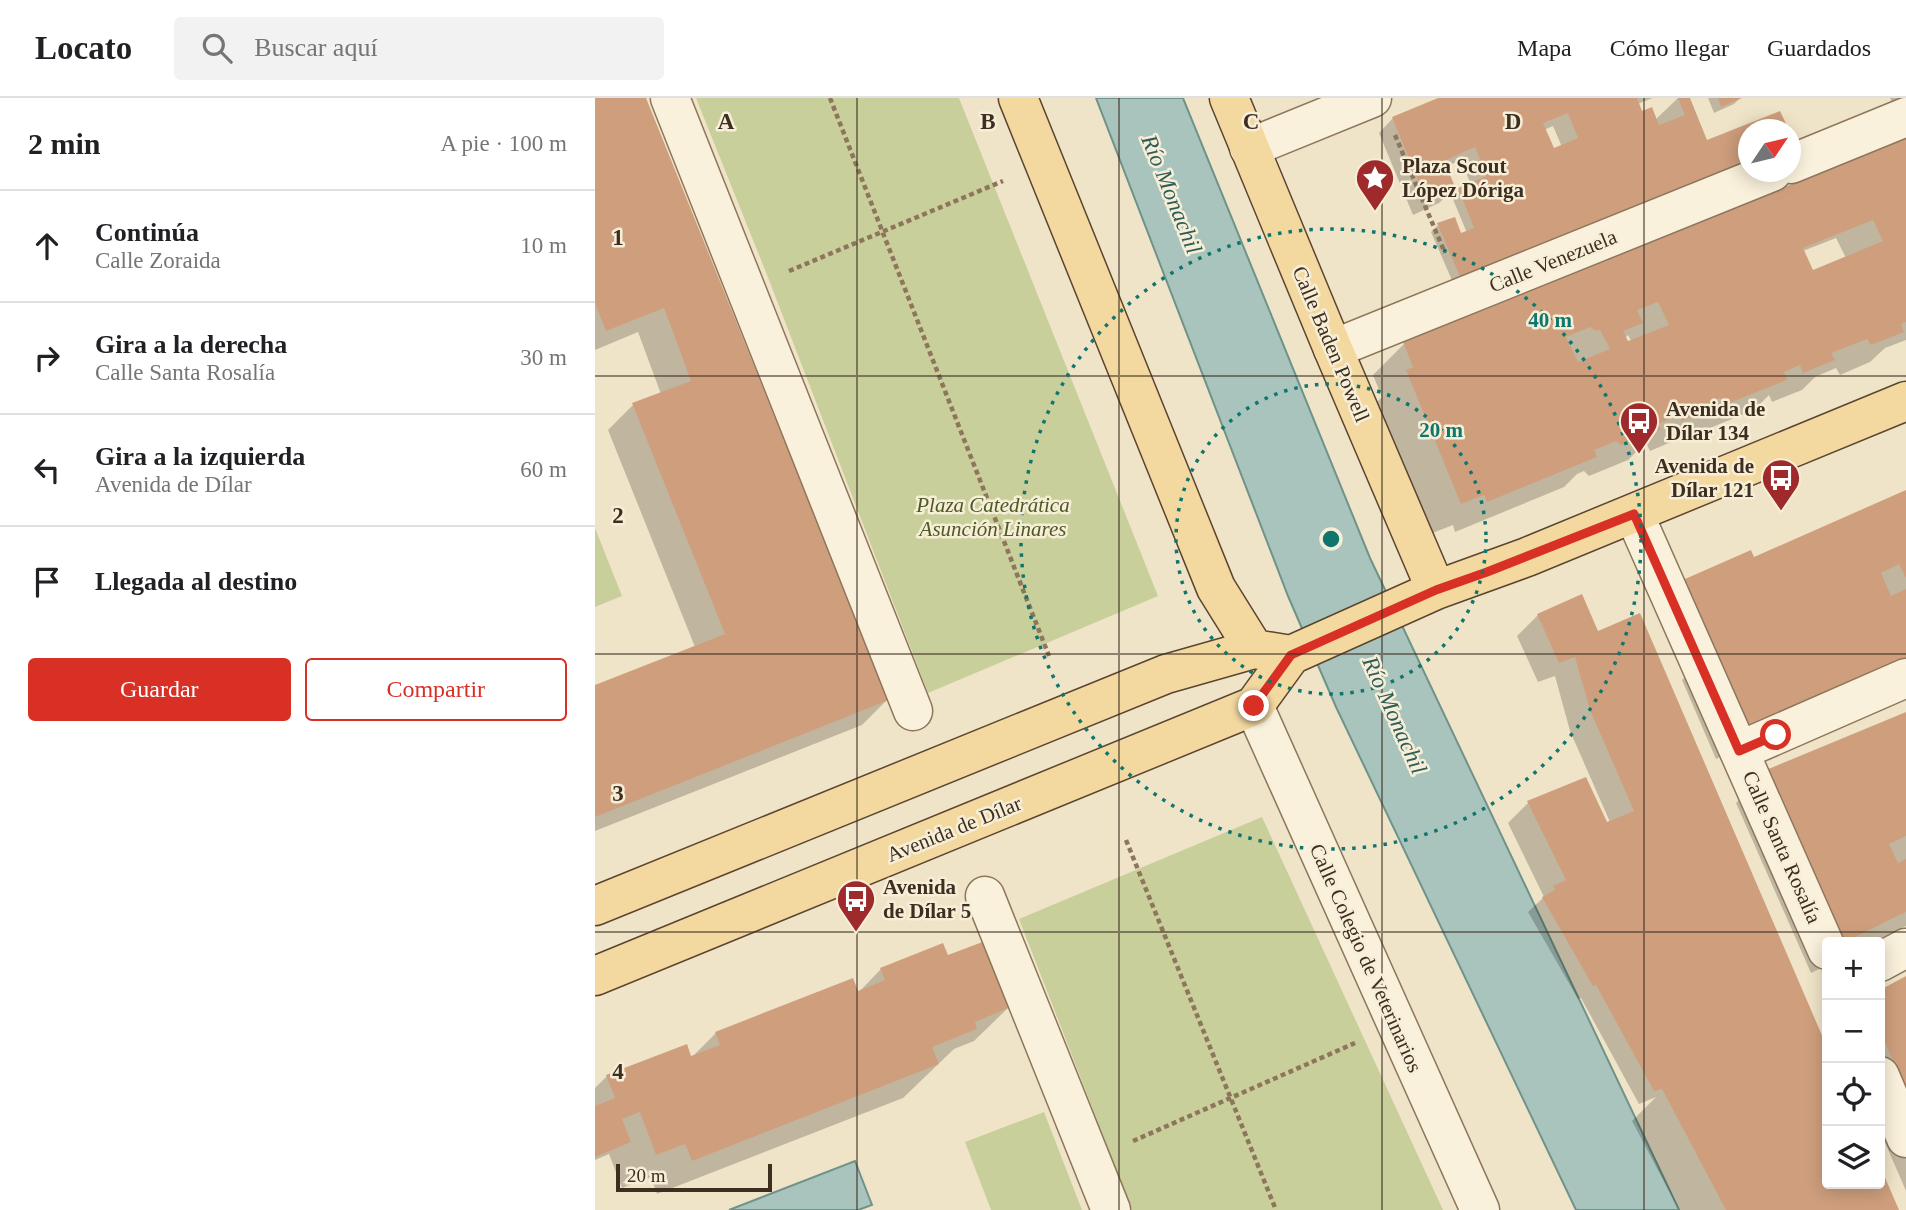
<!DOCTYPE html>
<html lang="es">
<head>
<meta charset="utf-8">
<style>
	:root { --surface:#fff; --page:#f2f2f2; --text:#202124; --muted:#757577; --line:#e0e0e0; --accent:#d93025 }
	body { margin:0; font-family:Georgia,serif; background:var(--page); color:var(--text) }
	.controls { position:absolute; right:21px; bottom:21px; display:grid; overflow:hidden; border-radius:7px; box-shadow:0 4px 18px #0003 }
	.controls button { width:63px; height:63px; display:grid; place-items:center; padding:0; border:0; border-bottom:2px solid var(--line); background:var(--surface); color:var(--text); font:35px sans-serif }
	.compass { position:absolute; left:1143px; top:21px; width:63px; height:63px; border-radius:50%; background:var(--surface); box-shadow:0 4px 18px #0003; rotate:55deg }
	.scale { position:absolute; left:21px; bottom:18px; width:156px; box-sizing:border-box; padding-left:7px; border:4px solid #3d2e20; border-top:0; font-size:19px; line-height:24px; white-space:nowrap; color:#3d2e20; -webkit-text-stroke:5px #f7eed8; paint-order:stroke }
	.stop { position:absolute; width:21px; height:21px; margin:-16px; border:5px solid #d93025; border-radius:50%; background:#fff }
	.stop.end { background:#d93025; border-color:#fff; box-shadow:0 2px 7px #0008 }
	.list { margin:0; padding:0; list-style:none }
	h2 { display:flex; justify-content:space-between; align-items:center; height:91px; margin:0; padding:0 28px; font-size:30px }
	h2 small { font-size:23px; font-weight:400; color:var(--muted) }
	.list li { display:grid; grid-template-columns:46px 1fr auto; gap:21px; align-items:center; box-sizing:border-box; height:112px; padding:0 28px; border-top:2px solid var(--line) }
	.list b { display:block; font-size:26px; white-space:nowrap }
	.list p { margin:0; font-size:23px; white-space:nowrap; color:var(--muted) }
	.list em { font-size:23px; font-style:normal; color:var(--muted) }
	.actions { display:flex; gap:14px; padding:21px 28px }
	.actions a { flex:1; padding:16px 0; border:2px solid var(--accent); border-radius:7px; text-align:center; font-size:24px; color:var(--accent) }
	.actions .main { background:var(--accent); color:#fff }
	.icon { flex:none; width:38px; height:38px; fill:none; stroke:currentColor; stroke-width:2; stroke-linecap:round; stroke-linejoin:round }
	.map { position:relative; flex:none; width:1311px; height:1112px; overflow:hidden }
	header { display:flex; align-items:center; gap:42px; box-sizing:border-box; height:98px; padding:0 35px; background:var(--surface); border-bottom:2px solid var(--line) }
	header strong { font-size:33px }
	nav { display:flex; gap:38px; margin-inline-start:auto; font-size:24px }
	.search { width:490px; height:63px; background:var(--page); display:flex; align-items:center; gap:18px; box-sizing:border-box; padding:0 24px; border-radius:7px; color:var(--muted); font-size:26px }
	main { display:flex }
	aside { flex:1; background:var(--surface) }
	.map>svg:first-child { display:block }
</style>
</head>
<body>
<header>
<strong>Locato</strong>
<div class="search"><svg class="icon" aria-label="search" viewBox="0 0 24 24"><circle cx="10" cy="10" r="6"/><path d="M15 15l6 6"/></svg>Buscar aquí</div>
<nav><a>Mapa</a><a>Cómo llegar</a><a>Guardados</a></nav>
</header>
<main>
<aside>
<h2>2 min<small>A pie · 100 m</small></h2>
<ul class="list">
<li><svg class="icon" aria-label="ahead" viewBox="0 0 24 24"><path d="M12 20V5M6 11l6-6 6 6"/></svg><div><b>Continúa</b><p>Calle Zoraida</p></div><em>10 m</em></li>
<li><svg class="icon" aria-label="right" viewBox="0 0 24 24"><path d="M7 20v-9h11M14 6l5 5-5 5"/></svg><div><b>Gira a la derecha</b><p>Calle Santa Rosalía</p></div><em>30 m</em></li>
<li><svg class="icon" aria-label="left" viewBox="0 0 24 24"><path d="M17 20v-9H6M10 6l-5 5 5 5"/></svg><div><b>Gira a la izquierda</b><p>Avenida de Dílar</p></div><em>60 m</em></li>
<li><svg class="icon" aria-label="arrive" viewBox="0 0 24 24"><path d="M6 21V4h12l-3 4 3 4H6"/></svg><div><b>Llegada al destino</b></div></li>
</ul>
<div class="actions"><a class="main">Guardar</a><a>Compartir</a></div>
</aside>
<div class="map">
<svg width="1311" height="1112" viewBox="0 0 1311 1112">
	<rect width="100%" height="100%" fill="#f0e4c8"/>
	<path fill="#c9cf9b" d="M 101,0 L 364,0 L 563,498 L 333,595 L 174,182 Z
		M 0,430 L 27,498 L 0,509 Z
		M 667,719 L 848,1112 L 537,1112 L 424,821 Z
		M 449,1014 L 487,1112 L 396,1112 L 370,1044 Z"/>
	<path fill="#a9c4bc" stroke="#6f938a" stroke-width="2" d="M 501,0 L 588,0 L 775,460 L 1084,1112 L 981,1112 L 741,609 L 693,498 Z
		M 260,1063 L 277,1107 L 263,1112 L 134,1112 Z"/>
	<path fill="#0003" fill-rule="evenodd" d="M 0,0 L 49,0 L 292,602 L 267,627 L 0,733 L 0,589 L 100,549 L 13,332 L 38,307 L 66,296 L 43,234 L 0,252 Z
		M 848,0 L 1058,0 L 1042,6 L 1046,15 L 1060,22 L 1083,0 L 1093,0 L 1112,45 L 1154,32 L 859,187 L 836,134 L 843,127 L 865,138 L 872,135 L 857,99 L 864,92 L 876,87 L 866,62 L 850,69 L 859,91 L 844,105 L 818,117 L 784,35 L 798,20 ZM 958,28 L 967,49 L 958,52 L 949,32 Z
		M 1113,0 L 1145,0 L 1139,6 L 1119,15 Z
		M 1295,0 L 1311,0 L 1311,13 L 1302,17 Z
		M 1311,37 L 1311,242 L 1290,250 L 1275,264 L 1245,277 L 1241,270 L 1220,279 L 1207,292 L 1177,304 L 1174,297 L 1159,312 L 1098,337 L 1095,332 L 1088,339 L 1055,353 L 1052,347 L 1045,350 L 1033,362 L 994,378 L 989,373 L 982,376 L 969,389 L 860,434 L 858,427 L 835,436 L 781,305 L 787,299 L 778,277 L 809,246 L 817,242 L 831,229 L 900,209 L 1288,51 L 1295,44 ZM 1241,140 L 1251,160 L 1217,174 L 1208,153 ZM 1033,237 L 1037,244 L 1031,243 L 1030,240 Z
		M 1311,394 L 1311,571 L 1261,599 L 1121,661 L 1087,582 L 1104,565 L 1077,497 L 1091,482 L 1158,462 Z
		M 943,517 L 1002,535 L 1219,924 L 1232,954 L 1232,1086 L 1285,1086 L 1285,1072 L 1303,1112 L 1084,1112 L 1037,1023 L 1061,999 L 1044,1006 L 986,900 L 983,901 L 933,814 L 949,799 L 913,725 L 933,705 L 1011,726 L 1015,724 L 975,633 L 960,578 L 943,584 L 922,538 Z
		M 1311,616 L 1311,828 L 1278,844 L 1232,844 L 1232,867 L 1216,875 L 1141,705 L 1172,674 Z
		M 352,860 L 414,909 L 379,943 L 359,951 L 308,1000 L 62,1096 L 56,1079 L 27,1090 L 14,1056 L 0,1062 L 0,990 L 12,978 L 95,961 L 121,935 L 262,896 L 286,871 Z
		M 1311,880 L 1311,1093 L 1285,1033 L 1285,894 Z"/>
	<path fill="#cf9f7d" fill-rule="evenodd" d="M 0,0 L 51,0 L 294,602 L 0,719 L 0,587 L 130,536 L 37,305 L 96,283 L 69,210 L 11,233 L 0,205 Z
		M 843,0 L 1042,0 L 1047,13 L 1057,9 L 1064,27 L 1090,17 L 1083,0 L 1095,0 L 1112,42 L 1185,13 L 1194,32 L 1154,32 L 1154,63 L 866,181 L 842,125 L 860,119 L 866,135 L 879,130 L 863,90 L 892,78 L 880,49 L 849,63 L 861,91 L 832,104 L 797,19 ZM 973,15 L 983,40 L 959,50 L 948,25 Z
		M 1123,0 L 1147,0 L 1126,9 Z
		M 1311,35 L 1311,224 L 1306,226 L 1309,234 L 1276,247 L 1272,241 L 1236,255 L 1240,262 L 1208,275 L 1205,267 L 1189,274 L 1192,282 L 1129,307 L 1125,300 L 1122,301 L 1122,308 L 1087,323 L 1084,317 L 1063,326 L 1066,331 L 1026,347 L 1021,343 L 999,352 L 1002,359 L 892,404 L 889,397 L 866,406 L 811,272 L 818,269 L 808,244 L 833,234 L 830,227 L 898,199 L 901,206 L 1296,46 L 1295,44 ZM 1278,122 L 1288,143 L 1218,172 L 1208,150 ZM 1063,204 L 1074,227 L 1033,243 L 1028,233 L 1048,225 L 1042,212 ZM 995,229 L 1001,233 L 1005,232 L 1015,251 L 983,264 L 971,239 Z
		M 1311,392 L 1311,480 L 1304,466 L 1286,475 L 1296,498 L 1311,491 L 1311,561 L 1153,631 L 1090,489 L 1093,488 L 1090,481 L 1156,452 L 1159,459 Z
		M 987,496 L 1003,533 L 1045,515 L 1232,949 L 1232,1086 L 1285,1086 L 1285,1068 L 1304,1112 L 1131,1112 L 1067,991 L 1059,993 L 1001,887 L 998,888 L 947,799 L 960,792 L 958,788 L 971,782 L 932,703 L 991,679 L 1012,724 L 1039,713 L 995,612 L 980,559 L 964,565 L 942,516 Z
		M 1311,614 L 1311,738 L 1294,746 L 1303,765 L 1311,761 L 1311,814 L 1249,844 L 1171,672 Z
		M 390,843 L 416,909 L 380,924 L 382,931 L 337,949 L 344,966 L 97,1063 L 90,1046 L 61,1057 L 45,1014 L 27,1021 L 36,1044 L 0,1059 L 0,1008 L 20,1000 L 11,977 L 92,946 L 96,958 L 125,947 L 120,934 L 258,880 L 263,893 L 290,882 L 285,870 L 348,845 L 353,857 Z
		M 1311,878 L 1311,992 L 1285,933 L 1285,892 Z"/>
	<g fill="none" stroke-linecap="round" stroke-linejoin="round">
		<g stroke="#8d765c" stroke-width="41">
			<path id="minor" d="M 75,0 L 318,613
				M 654,50 L 777,0
				M 1196,66 L 1311,19
				M 738,251 L 1177,74
				M 1039,416 L 1232,852
				M 659,608 L 885,1112
				M 1144,653 L 1311,580
				M 390,798 L 516,1112
				M 1285,864 L 1311,850
				M 1285,978 L 1311,1040"/>
		</g>
		<g stroke="#5b4430" stroke-width="41">
			<path id="major" d="M 423,0 L 621,490 L 659,551
				M 634,0 L 738,251 L 841,492
				M 0,808 L 571,576 L 659,551 L 696,557
				M 0,878 L 659,608 L 696,557 L 841,492 L 932,459 L 1311,303"/>
		</g>
		<path stroke="#8d765c" stroke-width="4.5" stroke-dasharray="5 3.5" stroke-linecap="butt" d="M 235,0 L 454,558
			M 800,37 L 850,155
			M 194,173 L 408,83
			M 531,742 L 681,1112
			M 538,1043 L 760,945"/>
		<use href="#minor" stroke="#faf1dc" stroke-width="38"/>
		<use href="#major" stroke="#f3d9a0" stroke-width="38"/>
	</g>
	<g fill="none" stroke-linecap="round" stroke-linejoin="round">
		<path stroke="#d93025" stroke-width="9" d="M 659,608 L 696,557 L 841,492 L 892,474 L 1039,416 L 1144,653 L 1181,637"/>
	</g>
	<path fill="none" stroke="#3d2e20" stroke-width="2" stroke-opacity="0.55" d="M 262,0 L 262,1112M 524,0 L 524,1112M 787,0 L 787,1112M 1049,0 L 1049,1112M 0,278 L 1311,278M 0,556 L 1311,556M 0,834 L 1311,834"/>
	<g fill="none" stroke="#0f766e" stroke-width="3.5" stroke-dasharray="3.5 7">
		<circle cx="736" cy="441" r="155"/>
		<circle cx="736" cy="441" r="310"/>
	</g>
	<defs>
		<g id="sight-pin" transform="scale(2.0125)"><path d="M0 17L-7.5 6A9.5 9.5 0 1 1 7.5 6Z" fill="#9e2a2b" stroke="#f7eed8"/><path d="M0-6L1.8-2.2L6-1.7L2.9 1.2L3.7 5.4L0 3.3L-3.7 5.4L-2.9 1.2L-6-1.7L-1.8-2.2Z" fill="#fff"/></g>
		<g id="bus-pin" transform="scale(2.0125)"><path d="M0 17L-7.5 6A9.5 9.5 0 1 1 7.5 6Z" fill="#9e2a2b" stroke="#f7eed8"/><path d="M-5-6H5V4H4V6H2V4H-2V6H-4V4H-5ZM-3.5-4V0h7V-4ZM-3.5 1.2v1.5H-2V1.2ZM2 1.2v1.5H3.5V1.2Z" fill="#fff"/></g>
	</defs>
	<g fill-rule="evenodd">
		<use href="#sight-pin" x="780" y="80"/>
		<use href="#bus-pin" x="1044" y="323"/>
		<use href="#bus-pin" x="1186" y="380"/>
		<use href="#bus-pin" x="261" y="801"/>
	</g>
	<g text-anchor="middle" stroke-width="5" stroke-linejoin="round" paint-order="stroke">
		<g font-size="21" font-weight="bold" fill="#3d2e20" stroke="#f7eed8" text-anchor="start">
			<text x="807" y="75">Plaza Scout<tspan x="807" dy="24">López Dóriga</tspan></text>
			<text x="1071" y="318">Avenida de<tspan x="1071" dy="24">Dílar 134</tspan></text>
			<text x="1159" y="375" text-anchor="end">Avenida de<tspan x="1159" dy="24">Dílar 121</tspan></text>
			<text x="288" y="796">Avenida<tspan x="288" dy="24">de Dílar 5</tspan></text>
		</g>
		<g font-size="21" fill="#3d2e20" stroke="#f7eed8">
			<text transform="translate(958 163) rotate(-22)" y="7">Calle Venezuela</text>
			<text transform="translate(736 246) rotate(67)" y="7">Calle Baden Powell</text>
			<text transform="translate(359 731) rotate(-22)" y="7">Avenida de Dílar</text>
			<text transform="translate(1187 749) rotate(66)" y="7">Calle Santa Rosalía</text>
			<text transform="translate(771 860) rotate(66)" y="7">Calle Colegio de Veterinarios</text>
		</g>
		<g font-size="21" font-style="italic" fill="#4d5a26" stroke="#f7eed8">
			<text x="398" y="414">Plaza Catedrática<tspan x="398" dy="24">Asunción Linares</tspan></text>
		</g>
		<g font-size="23" font-style="italic" fill="#2f5d5a" stroke="#f7eed8">
			<text transform="translate(577 96) rotate(68)" y="8">Río Monachil</text>
			<text transform="translate(800 617) rotate(66)" y="8">Río Monachil</text>
		</g>
	</g>
	<g font-size="23" text-anchor="middle" font-weight="bold" fill="#3d2e20" stroke="#f7eed8" stroke-width="5" stroke-linejoin="round" paint-order="stroke">
		<text x="131" y="31">A</text>
		<text x="393" y="31">B</text>
		<text x="656" y="31">C</text>
		<text x="918" y="31">D</text>
		<text x="23" y="147">1</text>
		<text x="23" y="425">2</text>
		<text x="23" y="703">3</text>
		<text x="23" y="981">4</text>
	</g>
	<circle cx="736" cy="441" r="10" fill="#0f766e" stroke="#f7eed8" stroke-width="3.5"/>
	<g font-size="21" text-anchor="middle" font-weight="bold" fill="#0f766e" stroke="#f7eed8" stroke-width="5" stroke-linejoin="round" paint-order="stroke">
		<text x="955" y="229">40 m</text>
		<text x="846" y="339">20 m</text>
	</g>
</svg>
<div class="controls">
<button>+</button>
<button>−</button>
<button><svg class="icon" aria-label="locate" viewBox="0 0 24 24"><circle cx="12" cy="12" r="6"/><path d="M12 2v4M12 18v4M2 12h4M18 12h4"/></svg></button>
<button><svg class="icon" aria-label="layers" viewBox="0 0 24 24"><path d="M12 4l9 5-9 5-9-5zM3 14l9 5 9-5"/></svg></button>
</div>
<svg class="compass" viewBox="-18 -18 36 36"><path d="M0-13l5 13h-10z" fill="#e53935"/><path d="M0 13l5-13h-10z" fill="#757577"/></svg>
<div class="scale">20 m</div>
<div class="stop" style="left:1181px;top:637px"></div>
<div class="stop end" style="left:659px;top:608px"></div>
</div>
</main>
</body>
</html>
